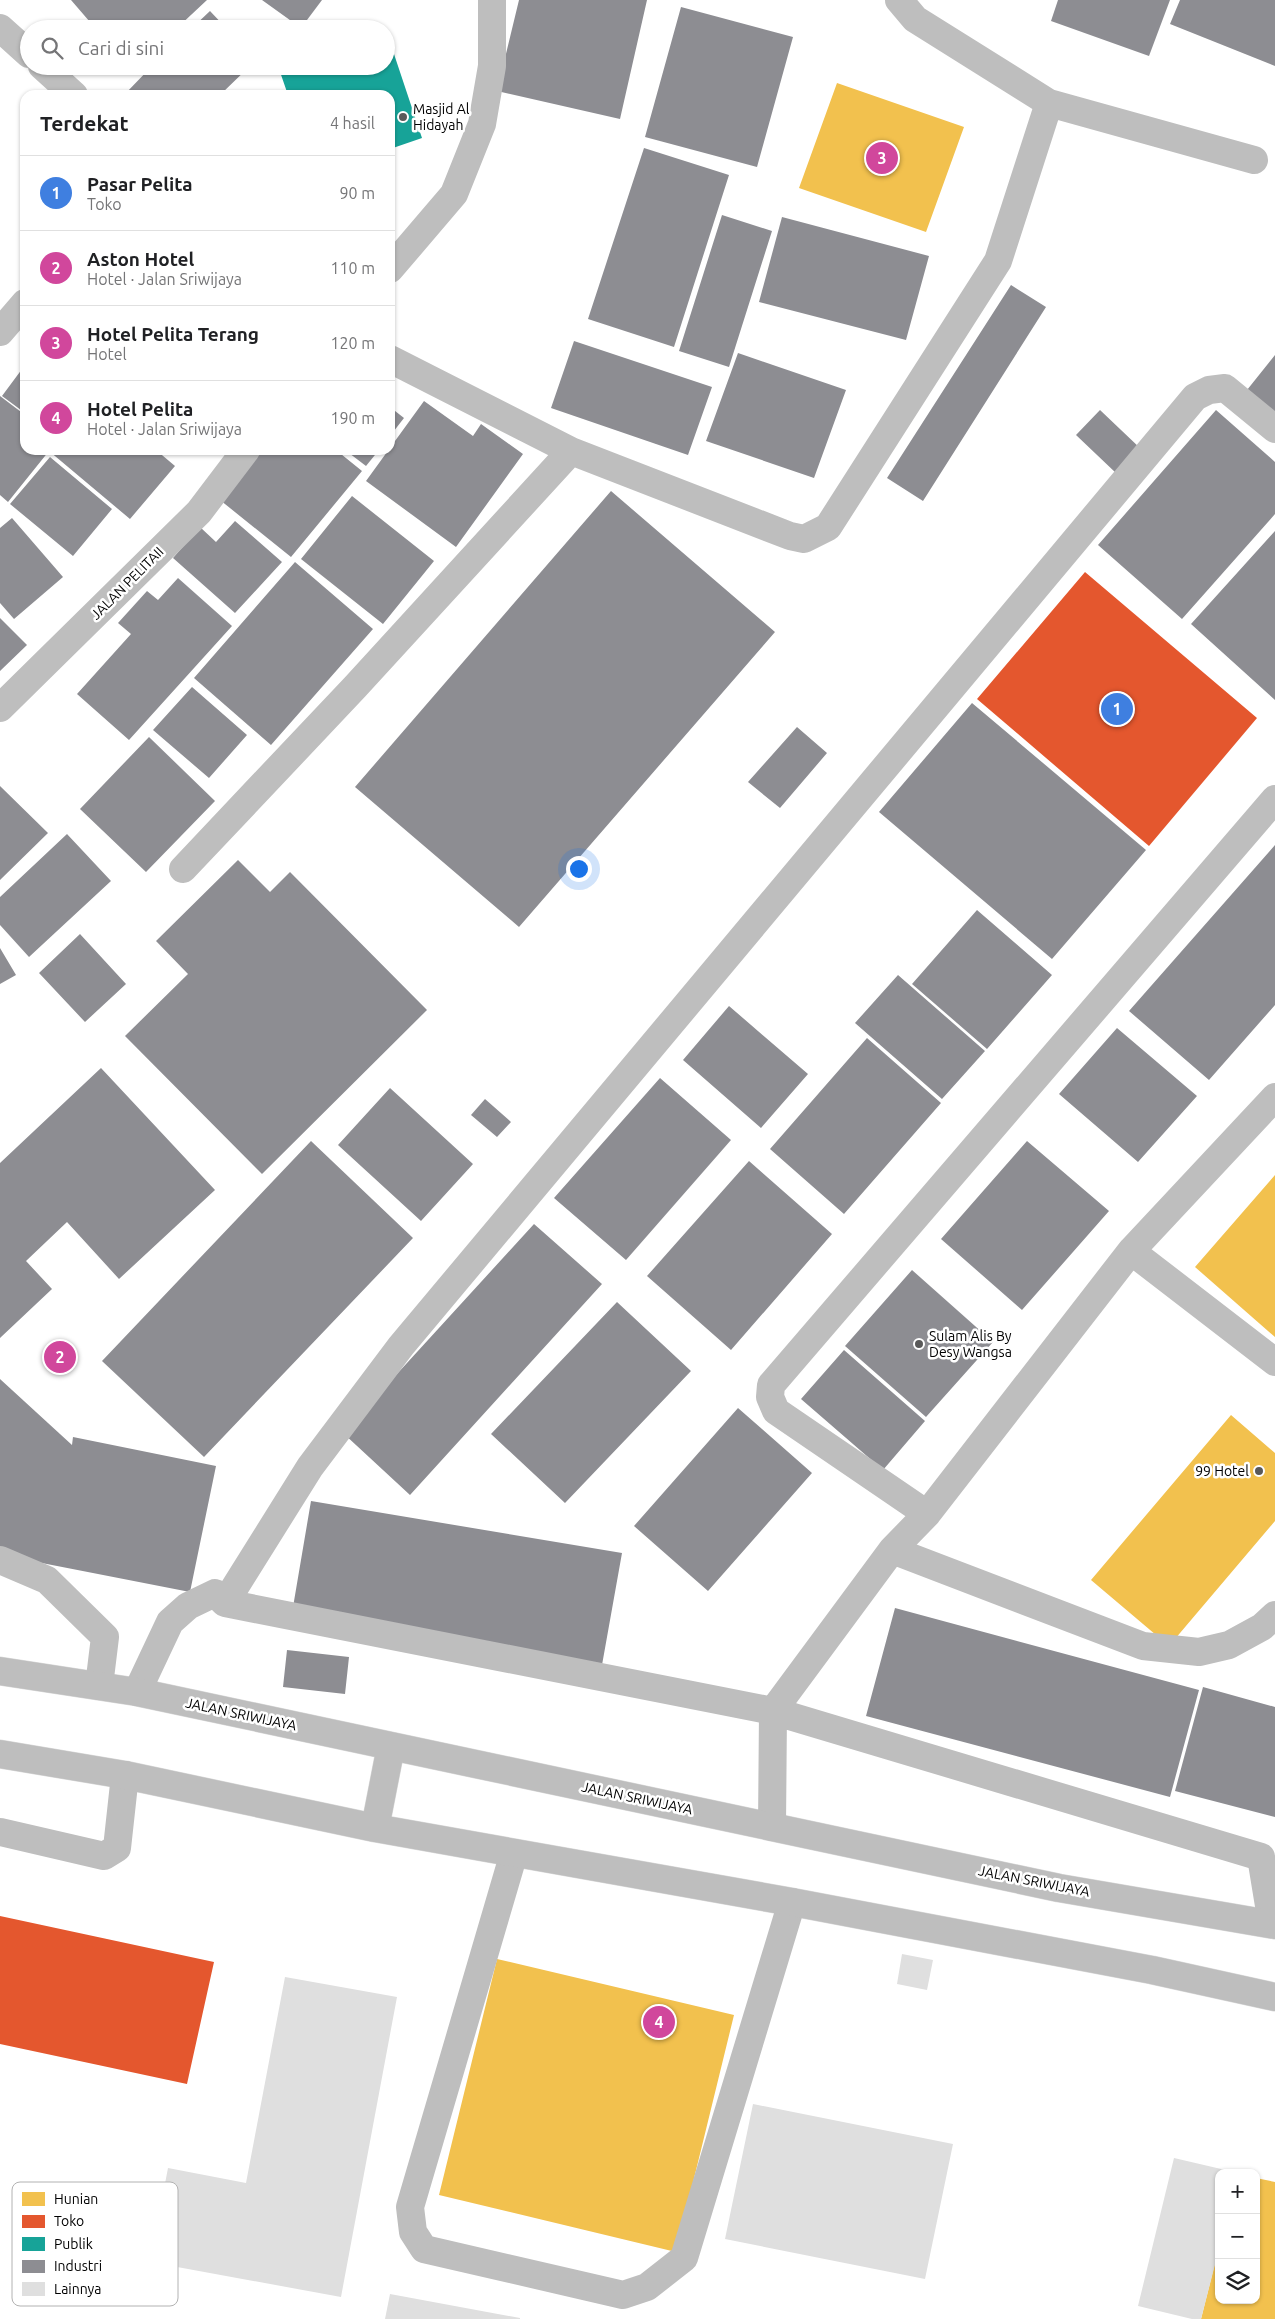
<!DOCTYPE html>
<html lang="id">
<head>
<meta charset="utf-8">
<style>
	:root { --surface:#fff; --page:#f6f6f6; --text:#202124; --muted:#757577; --line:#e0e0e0; --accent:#1a73e8 }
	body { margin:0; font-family:Ubuntu,sans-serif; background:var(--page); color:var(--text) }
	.controls { position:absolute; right:15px; bottom:15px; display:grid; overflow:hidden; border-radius:10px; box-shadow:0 1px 4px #0004 }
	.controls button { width:45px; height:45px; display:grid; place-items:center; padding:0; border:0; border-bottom:1px solid var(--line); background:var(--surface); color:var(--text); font:25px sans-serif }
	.you { position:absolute; left:578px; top:868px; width:18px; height:18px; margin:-12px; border:4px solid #fff; border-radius:50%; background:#1a73e8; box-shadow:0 0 0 8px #1a73e833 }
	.badge { display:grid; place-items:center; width:32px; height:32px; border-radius:50%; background:var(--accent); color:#fff; font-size:16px; font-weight:700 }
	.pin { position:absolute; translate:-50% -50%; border:2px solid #fff; box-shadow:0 1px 5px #0006 }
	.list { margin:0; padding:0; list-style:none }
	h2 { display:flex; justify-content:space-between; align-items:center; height:65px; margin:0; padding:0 20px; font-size:21px }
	h2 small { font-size:16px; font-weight:400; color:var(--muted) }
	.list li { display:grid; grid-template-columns:32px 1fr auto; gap:15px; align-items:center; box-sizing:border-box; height:75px; padding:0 20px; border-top:1px solid var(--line) }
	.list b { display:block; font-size:19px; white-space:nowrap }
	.list p { margin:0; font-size:16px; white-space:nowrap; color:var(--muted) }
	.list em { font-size:16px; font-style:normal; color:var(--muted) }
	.icon { flex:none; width:28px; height:28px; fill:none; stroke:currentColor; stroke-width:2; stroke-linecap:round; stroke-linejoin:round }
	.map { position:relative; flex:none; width:1275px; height:2319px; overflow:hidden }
	.search { position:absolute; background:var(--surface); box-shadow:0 1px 4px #0004; left:20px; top:20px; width:375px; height:55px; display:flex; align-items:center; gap:12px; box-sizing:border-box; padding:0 18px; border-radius:28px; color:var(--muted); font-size:19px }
	.panel { position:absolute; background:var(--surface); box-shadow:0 1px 4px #0004; left:20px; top:90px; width:375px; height:365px; border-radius:15px }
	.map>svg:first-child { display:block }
</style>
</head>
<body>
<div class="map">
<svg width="1275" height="2319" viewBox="0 0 1275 2319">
	<rect width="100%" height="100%" fill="#fff"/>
	<path fill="#f2c14e" d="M 837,83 L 964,127 L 926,232 L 799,188 Z
		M 1275,1175 L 1275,1337 L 1195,1267 Z
		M 1231,1415 L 1275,1453 L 1275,1521 L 1169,1646 L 1091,1580 Z
		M 497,1959 L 734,2015 L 676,2252 L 439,2195 Z
		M 1256,2178 L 1275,2182 L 1275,2319 L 1201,2319 L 1218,2251 L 1219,2300 L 1256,2300 Z"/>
	<path fill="#e4572e" d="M 1085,572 L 1257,718 L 1149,846 L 977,699 Z
		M 0,1916 L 214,1962 L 187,2084 L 0,2044 Z"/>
	<path fill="#17a398" d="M 393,51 L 422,138 L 390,149 L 390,95 L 288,95 L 278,66 L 329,66 L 331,72 L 348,66 L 386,66 L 386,53 Z"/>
	<path fill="#8d8d92" d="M 71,0 L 207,0 L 176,29 L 96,29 Z
		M 262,0 L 322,0 L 301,28 Z
		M 519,0 L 647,0 L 620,119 L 497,91 Z
		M 1058,0 L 1170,0 L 1149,56 L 1051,21 Z
		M 1180,0 L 1275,0 L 1275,66 L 1170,24 Z
		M 681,7 L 793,37 L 757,167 L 645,137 Z
		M 210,11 L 227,29 L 191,29 Z
		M 152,66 L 250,66 L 220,95 L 124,95 Z
		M 644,148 L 729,175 L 674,347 L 588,319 Z
		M 722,215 L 772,231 L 729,367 L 679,351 Z
		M 782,217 L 929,256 L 906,340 L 759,302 Z
		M 1011,285 L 1046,307 L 923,501 L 887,478 Z
		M 574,341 L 712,387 L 688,455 L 551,408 Z
		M 738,353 L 846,390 L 814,478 L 706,441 Z
		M 1275,355 L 1275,420 L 1243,395 Z
		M 25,365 L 25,413 L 2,396 Z
		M 0,396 L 25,415 L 25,450 L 156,450 L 175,466 L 130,519 L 49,451 L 8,502 L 0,495 Z
		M 424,401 L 473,436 L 481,424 L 523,454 L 456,547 L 366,481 Z
		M 390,407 L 404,418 L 390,436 Z
		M 1100,410 L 1141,449 L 1117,474 L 1076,435 Z
		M 1216,410 L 1275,462 L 1275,514 L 1182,619 L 1098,545 Z
		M 252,450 L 336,450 L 362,471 L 291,557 L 215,496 Z
		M 345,450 L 379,450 L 366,466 Z
		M 50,457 L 112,509 L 73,556 L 10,504 Z
		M 611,491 L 775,632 L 519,927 L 355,787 Z
		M 352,496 L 434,561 L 383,624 L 301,559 Z
		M 12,518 L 63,577 L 14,619 L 0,603 L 0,528 Z
		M 235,521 L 282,562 L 235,613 L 173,558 L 200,527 L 216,542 Z
		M 1275,531 L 1275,700 L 1191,624 Z
		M 295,562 L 373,629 L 271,745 L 194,678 Z
		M 178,578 L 232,626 L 129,740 L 77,694 L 131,634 L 118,623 L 147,591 L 158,600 Z
		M 0,618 L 27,645 L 0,671 Z
		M 192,687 L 247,735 L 209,778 L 153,730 Z
		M 972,703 L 1146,850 L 1052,959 L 879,812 Z
		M 797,727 L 827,753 L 780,808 L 748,782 Z
		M 149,737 L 215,801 L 146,872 L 80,809 Z
		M 0,786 L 48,833 L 0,880 Z
		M 67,834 L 111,881 L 29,957 L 0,925 L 0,897 Z
		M 1275,845 L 1275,1005 L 1209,1080 L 1129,1011 Z
		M 238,860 L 270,892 L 290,872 L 427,1010 L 262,1174 L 125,1036 L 188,974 L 156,941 Z
		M 977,910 L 1052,975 L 987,1049 L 912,984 Z
		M 80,934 L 126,984 L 85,1022 L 39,973 Z
		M 0,948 L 16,975 L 0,984 Z
		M 898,975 L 985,1051 L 942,1099 L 855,1023 Z
		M 729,1006 L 808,1074 L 761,1128 L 683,1060 Z
		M 1117,1028 L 1197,1096 L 1138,1162 L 1059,1094 Z
		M 867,1038 L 941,1103 L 844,1214 L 770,1149 Z
		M 101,1068 L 215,1190 L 119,1279 L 67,1222 L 26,1261 L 52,1289 L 0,1338 L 0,1163 Z
		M 660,1078 L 731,1140 L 626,1260 L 554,1198 Z
		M 390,1088 L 473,1164 L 421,1221 L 338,1145 Z
		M 485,1099 L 511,1122 L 497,1137 L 471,1115 Z
		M 311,1141 L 413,1238 L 204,1457 L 102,1361 Z
		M 1027,1141 L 1109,1211 L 1022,1310 L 941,1239 Z
		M 749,1161 L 832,1234 L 731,1350 L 647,1276 Z
		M 534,1224 L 602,1284 L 410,1495 L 343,1433 Z
		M 912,1270 L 993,1342 L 926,1417 L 845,1346 Z
		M 617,1302 L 691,1371 L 565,1503 L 491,1434 Z
		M 844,1350 L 925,1421 L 883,1470 L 801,1399 Z
		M 0,1379 L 72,1445 L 73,1437 L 216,1466 L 190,1592 L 6,1556 L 0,1550 Z
		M 738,1408 L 812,1473 L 708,1591 L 634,1526 Z
		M 311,1501 L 622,1553 L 602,1665 L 292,1613 Z
		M 895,1608 L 1199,1690 L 1170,1797 L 866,1716 Z
		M 287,1650 L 349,1657 L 345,1694 L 283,1687 Z
		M 1203,1687 L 1275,1707 L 1275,1817 L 1175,1791 Z"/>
	<path fill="#dfdfdf" d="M 902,1954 L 933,1960 L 927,1990 L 897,1984 Z
		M 285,1977 L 397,1997 L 341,2297 L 150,2262 L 168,2168 L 246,2183 Z
		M 753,2104 L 953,2144 L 925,2279 L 725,2239 Z
		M 1174,2158 L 1234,2172 L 1219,2173 L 1219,2249 L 1201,2319 L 1192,2319 L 1138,2306 Z
		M 390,2294 L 520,2318 L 520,2319 L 385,2319 Z"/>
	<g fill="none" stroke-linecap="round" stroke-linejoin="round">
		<g stroke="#dbdbdb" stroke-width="29">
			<path id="major" d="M 0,1671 L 137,1692 L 1059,1888 L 1275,1925
				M 0,1754 L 125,1775 L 375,1828 L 792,1902 L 1152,1970 L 1275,1997
				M 375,1828 L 391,1746"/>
		</g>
		<path stroke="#bebebe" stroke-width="28" d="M 899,0 L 915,19 L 1049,103 L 1254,160
			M 0,28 L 29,54
			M 42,66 L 74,95
			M 390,269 L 454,194 L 482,124 L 492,66 L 492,0
			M 0,332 L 25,303
			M 390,359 L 571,451 L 790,536 L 804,539 L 828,527 L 998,261 L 1049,103
			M 0,708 L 199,512 L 246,450
			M 183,869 L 355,687 L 571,451
			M 1131,1251 L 1275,1362
			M 927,1514 L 776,1411 L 770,1397 L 771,1385 L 1275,799
			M 892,1550 L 1143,1646 L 1199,1652 L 1229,1645 L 1262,1627 L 1275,1615
			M 0,1560 L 47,1580 L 105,1637 L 99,1686
			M 225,1603 L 310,1467 L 401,1346 L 1195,397 L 1209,390 L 1225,388 L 1275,429
			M 137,1692 L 170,1622 L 188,1606 L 215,1593 L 225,1603 L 773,1711 L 1261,1857
			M 772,1827 L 773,1711 L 892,1550 L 927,1514 L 1131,1251 L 1275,1097
			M 0,1832 L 104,1856 L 117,1848 L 125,1775
			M 514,1853 L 410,2207 L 413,2232 L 424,2249 L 623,2295 L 647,2287 L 684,2258 L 792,1902
			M 1261,1857 L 1272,1924"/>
		<use href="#major" stroke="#bebebe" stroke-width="28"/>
	</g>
	<g fill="#595959" stroke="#fff" stroke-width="2">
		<circle cx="403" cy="117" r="5"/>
		<circle cx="919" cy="1344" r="5"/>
		<circle cx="1259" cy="1471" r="5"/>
	</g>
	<g text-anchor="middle" stroke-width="5" stroke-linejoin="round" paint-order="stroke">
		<g font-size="14" fill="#000" stroke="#fff" text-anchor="start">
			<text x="413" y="114">Masjid Al<tspan x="413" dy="16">Hidayah</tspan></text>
			<text x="929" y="1341">Sulam Alis By<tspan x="929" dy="16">Desy Wangsa</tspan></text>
			<text x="1249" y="1476" text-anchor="end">99 Hotel</text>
		</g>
		<g font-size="14" fill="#000" stroke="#fff">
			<text transform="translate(127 583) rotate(-45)" y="5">JALAN PELITAII</text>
			<text transform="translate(241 1714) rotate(12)" y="5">JALAN SRIWIJAYA</text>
			<text transform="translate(637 1798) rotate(12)" y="5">JALAN SRIWIJAYA</text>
			<text transform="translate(1034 1881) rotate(11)" y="5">JALAN SRIWIJAYA</text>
		</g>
	</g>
	<rect x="12" y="2182" width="166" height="124" rx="8" fill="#fff" stroke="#b2b2b2" stroke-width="1"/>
	<rect x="22" y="2192" width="23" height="14" fill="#f2c14e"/>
	<rect x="22" y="2215" width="23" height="13" fill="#e4572e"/>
	<rect x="22" y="2237" width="23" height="14" fill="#17a398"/>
	<rect x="22" y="2260" width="23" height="13" fill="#8d8d92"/>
	<rect x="22" y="2282" width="23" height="14" fill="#dfdfdf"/>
	<g font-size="14" fill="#000">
		<text x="54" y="2204">Hunian</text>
		<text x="54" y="2226">Toko</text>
		<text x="54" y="2249">Publik</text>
		<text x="54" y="2271">Industri</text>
		<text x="54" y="2294">Lainnya</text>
	</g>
</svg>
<div class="controls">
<button>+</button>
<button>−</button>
<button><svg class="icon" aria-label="layers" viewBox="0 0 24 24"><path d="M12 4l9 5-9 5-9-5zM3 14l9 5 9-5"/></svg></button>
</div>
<div class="you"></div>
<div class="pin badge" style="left:1117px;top:709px;background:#3f7fe0">1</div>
<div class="pin badge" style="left:60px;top:1357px;background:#d1479c">2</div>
<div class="pin badge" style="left:882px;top:158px;background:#d1479c">3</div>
<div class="pin badge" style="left:659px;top:2022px;background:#d1479c">4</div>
<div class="search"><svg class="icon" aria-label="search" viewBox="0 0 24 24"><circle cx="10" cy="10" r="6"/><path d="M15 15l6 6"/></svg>Cari di sini</div>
<section class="panel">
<h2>Terdekat<small>4 hasil</small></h2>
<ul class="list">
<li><span class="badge" style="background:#3f7fe0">1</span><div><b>Pasar Pelita</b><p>Toko</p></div><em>90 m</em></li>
<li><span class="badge" style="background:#d1479c">2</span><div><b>Aston Hotel</b><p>Hotel · Jalan Sriwijaya</p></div><em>110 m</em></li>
<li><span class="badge" style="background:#d1479c">3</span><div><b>Hotel Pelita Terang</b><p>Hotel</p></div><em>120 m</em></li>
<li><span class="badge" style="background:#d1479c">4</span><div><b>Hotel Pelita</b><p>Hotel · Jalan Sriwijaya</p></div><em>190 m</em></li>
</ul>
</section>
</div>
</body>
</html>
